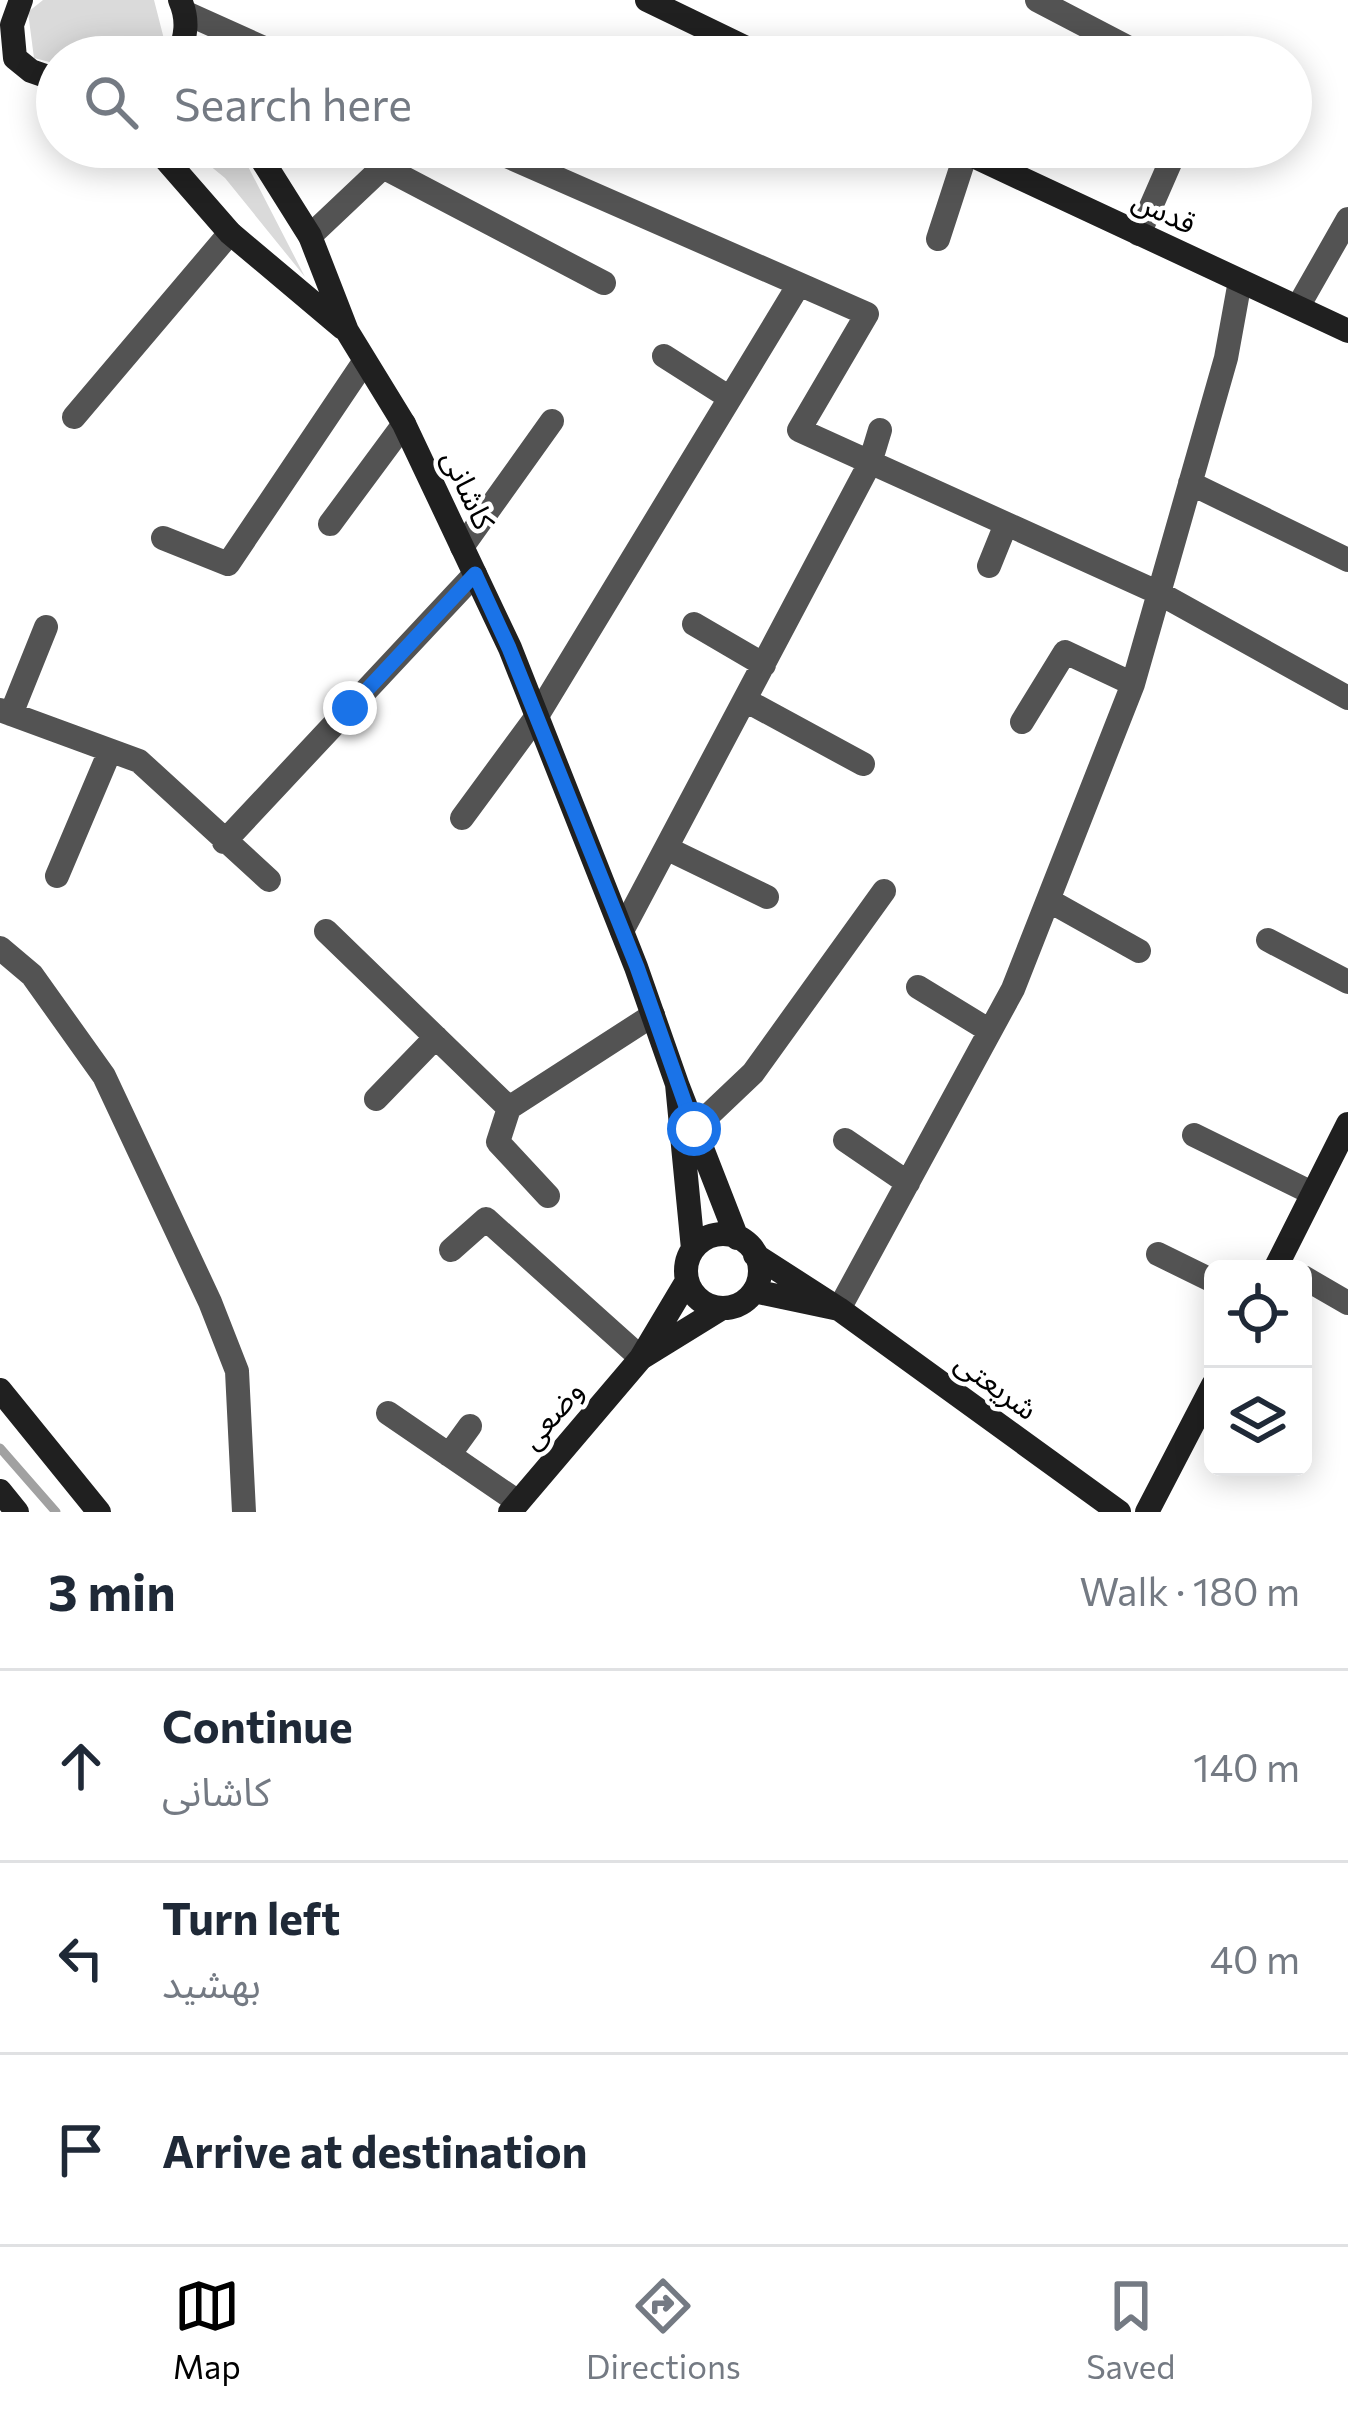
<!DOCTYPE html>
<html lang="en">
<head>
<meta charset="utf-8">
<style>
	:root { --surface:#fff; --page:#f2f2f3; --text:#1f2937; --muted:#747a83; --line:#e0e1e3; --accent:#000 }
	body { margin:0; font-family:Commissioner,"Noto Sans Arabic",sans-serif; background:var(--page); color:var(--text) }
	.controls { position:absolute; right:36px; bottom:36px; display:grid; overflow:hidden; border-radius:18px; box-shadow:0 6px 30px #0003 }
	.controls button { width:108px; height:108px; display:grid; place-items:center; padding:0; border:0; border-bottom:3px solid var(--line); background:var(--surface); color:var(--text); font:60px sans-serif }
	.stop { position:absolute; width:36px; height:36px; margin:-27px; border:9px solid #1a73e8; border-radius:50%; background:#fff }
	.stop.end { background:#1a73e8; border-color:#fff; box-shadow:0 3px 12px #0008 }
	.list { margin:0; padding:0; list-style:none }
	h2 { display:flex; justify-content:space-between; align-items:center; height:156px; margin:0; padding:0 48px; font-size:51px }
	h2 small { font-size:39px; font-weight:400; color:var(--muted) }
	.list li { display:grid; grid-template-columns:78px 1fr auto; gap:36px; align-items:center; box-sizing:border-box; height:192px; padding:0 48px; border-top:3px solid var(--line) }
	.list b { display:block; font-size:45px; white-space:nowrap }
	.list p { margin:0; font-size:39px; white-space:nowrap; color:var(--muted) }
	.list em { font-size:39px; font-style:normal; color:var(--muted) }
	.icon { flex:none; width:66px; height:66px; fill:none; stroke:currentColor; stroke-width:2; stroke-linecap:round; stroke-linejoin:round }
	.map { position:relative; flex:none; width:1348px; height:1512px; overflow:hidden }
	.search { position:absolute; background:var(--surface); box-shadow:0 6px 30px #0003; left:36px; right:36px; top:36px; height:132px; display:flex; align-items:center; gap:30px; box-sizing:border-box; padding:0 42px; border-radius:66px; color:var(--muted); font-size:45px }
	.sheet { height:732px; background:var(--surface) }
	nav { display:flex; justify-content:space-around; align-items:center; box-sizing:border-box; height:168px; border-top:3px solid var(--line); background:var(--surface); font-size:33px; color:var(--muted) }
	nav a { display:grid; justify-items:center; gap:6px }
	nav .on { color:var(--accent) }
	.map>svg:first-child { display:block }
</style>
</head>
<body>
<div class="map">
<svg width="1348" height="1512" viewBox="0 0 1348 1512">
	<rect width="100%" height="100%" fill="#fff"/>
	<path fill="#dadada" d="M 43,0 L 154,0 L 165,43 L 149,57 L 57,57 L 57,64 L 34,58 L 28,12 Z
		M 187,147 L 238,147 L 305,277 L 225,178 Z"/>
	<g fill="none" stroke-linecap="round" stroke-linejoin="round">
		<path stroke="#a1a1a1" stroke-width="9" d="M 0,1448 L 56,1512"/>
		<path stroke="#535353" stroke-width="24" d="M 1037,0 L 1146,57
			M 186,13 L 284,57
			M 486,147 L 867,314 L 799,430 L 1159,593 L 1348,698
			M 1139,234 L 1177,147
			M 310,236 L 383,167 L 604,283
			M 938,239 L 966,153
			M 1299,305 L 1348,219
			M 664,356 L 730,398
			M 74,417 L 230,233
			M 1190,483 L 1348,560
			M 330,524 L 404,424
			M 163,538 L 228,564 L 364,362
			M 462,547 L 552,421
			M 989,566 L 1006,524
			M 694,624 L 764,665
			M 745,700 L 863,764
			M 0,710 L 139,761 L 269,880
			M 11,714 L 46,627
			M 1022,722 L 1065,652 L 1133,684
			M 462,818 L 537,716 L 798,286
			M 224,842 L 475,574
			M 666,848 L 767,897
			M 57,876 L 110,751
			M 1048,900 L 1139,951
			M 326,931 L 509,1108 L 653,1015
			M 622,931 L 870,463 L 880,430
			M 1268,940 L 1348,982
			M 0,948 L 32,975 L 104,1076 L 210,1302 L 237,1371 L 244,1512
			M 918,987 L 990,1031
			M 376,1099 L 436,1037
			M 509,1108 L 498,1142 L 548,1196
			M 694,1129 L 753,1073 L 884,891
			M 1194,1135 L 1312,1193
			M 845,1140 L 908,1183
			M 451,1250 L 486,1219 L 641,1358
			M 1158,1254 L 1213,1281
			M 1303,1277 L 1348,1303
			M 839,1309 L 1013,989 L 1133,684 L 1226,358 L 1240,281
			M 388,1413 L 518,1502
			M 449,1455 L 470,1426"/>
		<path stroke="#202020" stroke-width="24" d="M 21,0 L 12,25 L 15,58 L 31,71 L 57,80
			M 647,0 L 765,57
			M 178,57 C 186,37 189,20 180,0
			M 155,147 L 230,233 L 343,328
			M 254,147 L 310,236 L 347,331 L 404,424 L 510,648 L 636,967 L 677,1084
			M 954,147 L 1348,331
			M686 1271a37 37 0 1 1 74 0a37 37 0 1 1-74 0Z
			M 693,1249 L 677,1084 L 737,1238
			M 1275,1269 L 1348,1124
			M 687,1281 L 641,1358 L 722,1308
			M 754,1291 L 839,1309 L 755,1255
			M 839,1309 L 1119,1512
			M 0,1390 L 99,1512
			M 0,1491 L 17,1512
			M 510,1512 L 641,1358
			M 1147,1512 L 1213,1385"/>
	</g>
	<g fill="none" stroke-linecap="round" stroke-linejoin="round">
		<path stroke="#1a73e8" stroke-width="15" d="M 350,708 L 475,574 L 509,648 L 637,967 L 694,1129"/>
	</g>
	<g text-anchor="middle" stroke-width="9" stroke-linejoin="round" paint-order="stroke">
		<g font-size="30" fill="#000" stroke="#fff">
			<text transform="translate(1164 212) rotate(25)" y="10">قدس</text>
			<text transform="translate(468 490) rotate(65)" y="10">کاشانی</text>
			<text transform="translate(996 1386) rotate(36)" y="10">شریعتی</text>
			<text transform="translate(552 1415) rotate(-50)" y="10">وضعی</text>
		</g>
	</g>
</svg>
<div class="controls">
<button><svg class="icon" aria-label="locate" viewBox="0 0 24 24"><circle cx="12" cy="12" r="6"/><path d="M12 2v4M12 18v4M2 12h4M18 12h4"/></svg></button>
<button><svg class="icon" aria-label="layers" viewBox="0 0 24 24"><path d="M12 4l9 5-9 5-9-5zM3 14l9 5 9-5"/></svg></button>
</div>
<div class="stop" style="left:694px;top:1129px"></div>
<div class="stop end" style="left:350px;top:708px"></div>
<div class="search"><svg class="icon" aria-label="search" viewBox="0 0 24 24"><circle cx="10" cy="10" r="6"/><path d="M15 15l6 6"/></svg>Search here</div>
</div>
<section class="sheet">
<h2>3 min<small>Walk · 180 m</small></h2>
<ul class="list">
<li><svg class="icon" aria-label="ahead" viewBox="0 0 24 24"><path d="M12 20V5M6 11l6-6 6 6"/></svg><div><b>Continue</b><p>کاشانی</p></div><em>140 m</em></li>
<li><svg class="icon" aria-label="left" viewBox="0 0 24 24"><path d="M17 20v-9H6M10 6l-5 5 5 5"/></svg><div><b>Turn left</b><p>بهشید</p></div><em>40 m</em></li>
<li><svg class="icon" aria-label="arrive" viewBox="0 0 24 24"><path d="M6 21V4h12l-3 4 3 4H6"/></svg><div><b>Arrive at destination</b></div></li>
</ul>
</section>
<nav>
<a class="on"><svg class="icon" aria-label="map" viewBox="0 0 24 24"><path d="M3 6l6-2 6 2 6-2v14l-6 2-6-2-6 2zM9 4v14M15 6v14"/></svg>Map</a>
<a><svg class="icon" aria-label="directions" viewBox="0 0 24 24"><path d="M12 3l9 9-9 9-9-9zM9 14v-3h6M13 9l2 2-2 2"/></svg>Directions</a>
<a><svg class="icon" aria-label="saved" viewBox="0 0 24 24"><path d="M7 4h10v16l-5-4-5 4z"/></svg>Saved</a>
</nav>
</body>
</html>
